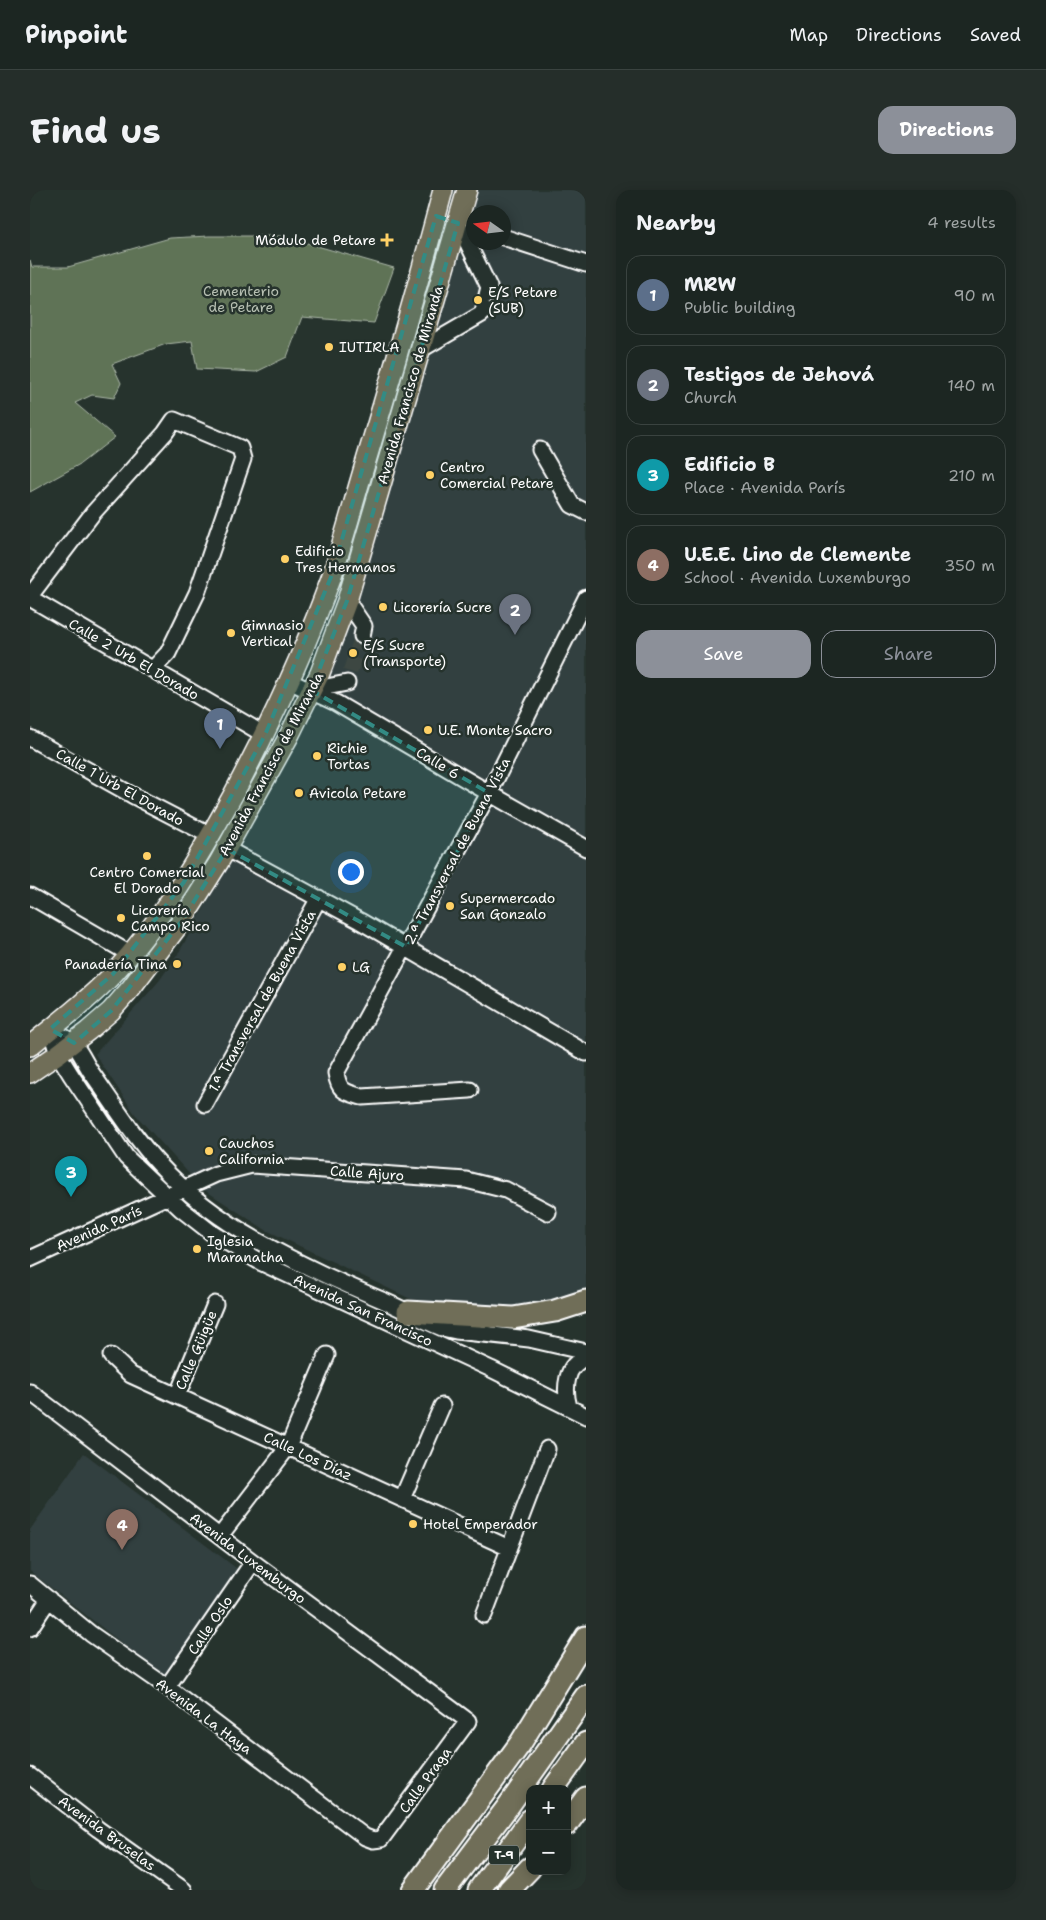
<!DOCTYPE html>
<html lang="en">
<head>
<meta charset="utf-8">
<style>
	:root { --surface:#1c2622; --page:#252e2a; --text:#f1f3f6; --muted:#a0a5a5; --line:#3a4340; --accent:#8c9099 }
	body { margin:0; font-family:"Shantell Sans",sans-serif; background:var(--page); color:var(--text) }
	.controls { position:absolute; right:15px; bottom:15px; display:grid; overflow:hidden; border-radius:10px; box-shadow:0 2px 12px #0003 }
	.controls button { width:45px; height:45px; display:grid; place-items:center; padding:0; border:0; border-bottom:1px solid var(--line); background:var(--surface); color:var(--text); font:25px sans-serif }
	.compass { position:absolute; left:436px; top:15px; width:45px; height:45px; border-radius:50%; background:var(--surface); box-shadow:0 2px 12px #0003; rotate:284deg }
	.you { position:absolute; left:320px; top:681px; width:18px; height:18px; margin:-12px; border:4px solid #fff; border-radius:50%; background:#1a73e8; box-shadow:0 0 0 8px #1a73e833 }
	.badge { display:grid; place-items:center; width:32px; height:32px; border-radius:50%; background:var(--accent); color:#fff; font-size:16px; font-weight:700 }
	.pin { position:absolute; translate:-50% -41px; filter:drop-shadow(0 1px 2px #0008) }
	.pin::after { content:''; position:absolute; top:26px; width:18px; height:15px; background:inherit; clip-path:polygon(0 0,100% 0,50% 100%) }
	.list { margin:0; padding:0; list-style:none }
	h2 { display:flex; justify-content:space-between; align-items:center; height:65px; margin:0; padding:0 20px; font-size:21px }
	h2 small { font-size:16px; font-weight:400; color:var(--muted) }
	.list li { display:grid; grid-template-columns:32px 1fr auto; gap:15px; align-items:center; box-sizing:border-box; height:80px; margin:0 10px 10px; padding:0 10px; border:1px solid var(--line); border-radius:15px }
	.list b { display:block; font-size:19px; white-space:nowrap }
	.list p { margin:0; font-size:16px; white-space:nowrap; color:var(--muted) }
	.list em { font-size:16px; font-style:normal; color:var(--muted) }
	.actions { display:flex; gap:10px; padding:15px 20px }
	.actions a { flex:1; padding:11px 0; border:1px solid var(--accent); border-radius:15px; text-align:center; font-size:18px; color:var(--accent) }
	.actions .main { background:var(--accent); color:#fff }
	.map { position:relative; flex:none; width:556px; height:1700px; overflow:hidden; border-radius:15px }
	header { display:flex; align-items:center; gap:30px; box-sizing:border-box; height:70px; padding:0 25px; background:var(--surface); border-bottom:1px solid var(--line) }
	header strong { font-size:24px }
	nav { display:flex; gap:28px; margin-inline-start:auto; font-size:18px }
	.intro { display:flex; align-items:center; justify-content:space-between; box-sizing:border-box; height:120px; padding:0 30px }
	h1 { margin:0; font-size:35px }
	.button { padding:12px 22px; border-radius:15px; background:var(--accent); color:#fff; font-size:18px; font-weight:700 }
	main { display:flex; gap:30px; padding:0 30px }
	aside { flex:1; background:var(--surface); border-radius:15px; box-shadow:0 2px 12px #0003 }
	.map>svg:first-child { display:block }
</style>
</head>
<body>
<header>
<strong>Pinpoint</strong>
<nav><a>Map</a><a>Directions</a><a>Saved</a></nav>
</header>
<div class="intro"><h1>Find us</h1><a class="button">Directions</a></div>
<main>
<div class="map">
<svg width="556" height="1700" viewBox="0 0 556 1700">
	<rect width="100%" height="100%" fill="#26332d"/>
	<filter id="ink" filterUnits="userSpaceOnUse"><feTurbulence type="fractalNoise" baseFrequency=".02" numOctaves="2"/><feDisplacementMap in="SourceGraphic" scale="10" xChannelSelector="R" yChannelSelector="G"/><feConvolveMatrix kernelMatrix="1 2 1 2 8 2 1 2 1" color-interpolation-filters="sRGB"/></filter>
	<g filter="url(#ink)">
		<path fill="#334040" fill-rule="evenodd" d="M 444,0 L 556,0 L 556,1103 L 542,1108 L 472,1119 L 387,1112 L 236,1040 L 173,999 L 105,924 L 65,864 L 129,791 L 148,764 L 220,637 L 254,572 ZM 443,22 L 473,22 L 473,52 L 443,52 Z
			M 54,1263 L 210,1381 L 135,1487 L 0,1381 L 0,1340 Z"/>
		<path fill="#5e7356" stroke="#aeb9aa" d="M 179,46 L 252,46 L 364,78 L 344,133 L 272,127 L 257,167 L 226,182 L 167,179 L 162,151 L 136,154 L 82,174 L 91,193 L 84,208 L 62,205 L 45,213 L 85,247 L 50,274 L 0,302 L 0,70 L 2,77 L 38,77 L 140,48 Z"/>
		<g fill="none" stroke-linecap="round" stroke-linejoin="round">
			<path stroke="#3c4742" stroke-width="15" stroke-dasharray="15 8" stroke-linecap="butt" d="M 320,482 L 332,446"/>
			<g stroke="#fff" stroke-width="19">
				<path id="minor" d="M 428,33 L 459,97 L 457,105
					M 473,47 L 556,74
					M 390,160 L 452,124 L 454,118
					M 510,260 L 542,315 L 556,322
					M 0,406 L 63,323 L 135,243 L 144,230 L 210,258 L 213,269 L 167,403 L 138,463 L 123,479
					M 0,408 L 235,545
					M 317,411 L 334,436 L 332,446
					M 259,491 L 306,513 L 459,603 L 556,658
					M 281,500 L 317,493
					M 0,548 L 102,605 L 181,646
					M 197,659 L 330,731 L 556,863
					M 0,706 L 100,764
					M 20,839 L 28,864 L 41,885 L 96,967 L 151,1019 L 183,1044 L 232,1073 L 461,1179 L 556,1226
					M 34,847 C 49,856 52,868 61,882 C 83,913 103,946 129,974 C 189,1040 273,1076 354,1111 C 373,1119 392,1130 412,1138 L 426,1141 L 499,1149 L 556,1162
					M 440,900 L 332,907 C 315,902 309,902 306,883 L 459,603 L 556,408
					M 175,914 L 289,708
					M 0,1069 L 186,984 L 222,975 L 436,990 L 476,1000 L 518,1022
					M 81,1166 L 101,1185 L 479,1358
					M 0,1202 L 223,1372 L 438,1531 L 351,1649 L 343,1650 L 335,1647 L 137,1497 L 61,1444 L 0,1394
					M 147,1206 L 185,1114
					M 539,1217 C 534,1200 535,1174 556,1168
					M 372,1309 L 412,1216
					M 190,1346 L 258,1257 L 297,1165
					M 454,1425 L 517,1259
					M 0,1438 L 19,1409
					M 137,1497 L 223,1372
					M 0,1586 L 68,1639 L 154,1700"/>
			</g>
			<g stroke="#fff" stroke-width="22">
				<path id="major" d="M 0,856 C 29,832 59,810 84,783 C 132,730 169,667 203,605 C 240,535 274,463 301,388 C 314,350 324,310 336,271 C 363,181 389,91 413,0
					M 0,883 L 28,864 L 58,841 L 81,821 L 101,798 L 151,732 L 189,672 L 259,546 L 290,483 L 317,411 L 437,0"/>
			</g>
			<g stroke="#fff" stroke-width="25">
				<path id="highway" d="M 378,1122 L 483,1128 L 525,1121 L 556,1111
					M 523,1599 L 556,1553
					M 537,1634 L 556,1608
					M 383,1700 L 490,1554 L 556,1447
					M 415,1700 L 479,1615 L 556,1506
					M 449,1700 L 500,1630
					M 479,1700 L 500,1678"/>
			</g>
			<use href="#minor" stroke="#26332d" stroke-width="15"/>
			<use href="#major" stroke="#706e59" stroke-width="19"/>
			<use href="#highway" stroke="#706e59" stroke-width="21"/>
		</g>
	</g>
	<path fill="#338b84" fill-opacity="0.2" stroke="#338b84" stroke-width="4" stroke-dasharray="10 6" stroke-linejoin="round" d="M 406,26 L 428,33 L 317,411 L 281,500 L 459,603 L 376,757 L 197,659 L 151,732 L 81,821 L 44,853 L 20,839 L 83,784 L 154,692 L 235,545 L 301,387 Z"/>
	<g fill="#ffd166" stroke="#26332d" stroke-width="2">
		<path d="M354.5 42.5h5v5h5v5h-5v5h-5v-5h-5v-5h5z"/>
		<circle cx="448" cy="110" r="5"/>
		<circle cx="299" cy="157" r="5"/>
		<circle cx="400" cy="285" r="5"/>
		<circle cx="255" cy="369" r="5"/>
		<circle cx="353" cy="417" r="5"/>
		<circle cx="201" cy="443" r="5"/>
		<circle cx="323" cy="463" r="5"/>
		<circle cx="398" cy="540" r="5"/>
		<circle cx="287" cy="566" r="5"/>
		<circle cx="269" cy="603" r="5"/>
		<circle cx="117" cy="666" r="5"/>
		<circle cx="420" cy="716" r="5"/>
		<circle cx="91" cy="728" r="5"/>
		<circle cx="147" cy="774" r="5"/>
		<circle cx="312" cy="777" r="5"/>
		<circle cx="179" cy="961" r="5"/>
		<circle cx="167" cy="1059" r="5"/>
		<circle cx="383" cy="1334" r="5"/>
	</g>
	<g text-anchor="middle" stroke-width="5" stroke-linejoin="round" paint-order="stroke">
		<rect fill="#26332d" stroke="#bec2c0" stroke-width="1" x="459" y="1655.5" width="30" height="19" rx="4"/>
		<g font-size="12" font-weight="bold" fill="#fff">
			<text x="474" y="1669">T-9</text>
		</g>
		<g font-size="14" fill="#fff" stroke="#26332d" text-anchor="start">
			<text x="346" y="55" text-anchor="end">Módulo de Petare</text>
			<text x="458" y="107">E/S Petare<tspan x="458" dy="16">(SUB)</tspan></text>
			<text x="309" y="162">IUTIRLA</text>
			<text x="410" y="282">Centro<tspan x="410" dy="16">Comercial Petare</tspan></text>
			<text x="265" y="366">Edificio<tspan x="265" dy="16">Tres Hermanos</tspan></text>
			<text x="363" y="422">Licorería Sucre</text>
			<text x="211" y="440">Gimnasio<tspan x="211" dy="16">Vertical</tspan></text>
			<text x="333" y="460">E/S Sucre<tspan x="333" dy="16">(Transporte)</tspan></text>
			<text x="408" y="545">U.E. Monte Sacro</text>
			<text x="297" y="563">Richie<tspan x="297" dy="16">Tortas</tspan></text>
			<text x="279" y="608">Avicola Petare</text>
			<text x="117" y="687" text-anchor="middle">Centro Comercial<tspan x="117" dy="16">El Dorado</tspan></text>
			<text x="430" y="713">Supermercado<tspan x="430" dy="16">San Gonzalo</tspan></text>
			<text x="101" y="725">Licorería<tspan x="101" dy="16">Campo Rico</tspan></text>
			<text x="137" y="779" text-anchor="end">Panadería Tina</text>
			<text x="322" y="782">LG</text>
			<text x="189" y="958">Cauchos<tspan x="189" dy="16">California</tspan></text>
			<text x="177" y="1056">Iglesia<tspan x="177" dy="16">Maranatha</tspan></text>
			<text x="393" y="1339">Hotel Emperador</text>
		</g>
		<g font-size="14" fill="#b7c0b3" stroke="#26332d">
			<text x="211" y="106">Cementerio<tspan x="211" dy="16">de Petare</tspan></text>
		</g>
		<g font-size="14" fill="#fff" stroke="#26332d">
			<text transform="translate(380 195) rotate(-74)" y="5">Avenida Francisco de Miranda</text>
			<text transform="translate(104 469) rotate(30)" y="5">Calle 2 Urb El Dorado</text>
			<text transform="translate(408 573) rotate(31)" y="5">Calle 6</text>
			<text transform="translate(241 574) rotate(-62)" y="5">Avenida Francisco de Miranda</text>
			<text transform="translate(90 597) rotate(29)" y="5">Calle 1 Urb El Dorado</text>
			<text transform="translate(427 661) rotate(-62)" y="5">2.ª Transversal de Buena Vista</text>
			<text transform="translate(232 811) rotate(-61)" y="5">1.ª Transversal de Buena Vista</text>
			<text transform="translate(337 983) rotate(4)" y="5">Calle Ajuro</text>
			<text transform="translate(69 1038) rotate(-24)" y="5">Avenida París</text>
			<text transform="translate(333 1120) rotate(25)" y="5">Avenida San Francisco</text>
			<text transform="translate(166 1160) rotate(-67)" y="5">Calle Güigüe</text>
			<text transform="translate(278 1266) rotate(25)" y="5">Calle Los Díaz</text>
			<text transform="translate(218 1368) rotate(37)" y="5">Avenida Luxemburgo</text>
			<text transform="translate(180 1435) rotate(-56)" y="5">Calle Oslo</text>
			<text transform="translate(174 1526) rotate(37)" y="5">Avenida La Haya</text>
			<text transform="translate(395 1590) rotate(-54)" y="5">Calle Praga</text>
			<text transform="translate(77 1643) rotate(36)" y="5">Avenida Bruselas</text>
		</g>
	</g>
</svg>
<div class="controls">
<button>+</button>
<button>−</button>
</div>
<svg class="compass" viewBox="-18 -18 36 36"><path d="M0-13l5 13h-10z" fill="#e53935"/><path d="M0 13l5-13h-10z" fill="#a0a5a5"/></svg>
<div class="you"></div>
<div class="pin badge" style="left:190px;top:559px;background:#5c6f8a">1</div>
<div class="pin badge" style="left:485px;top:445px;background:#6b7280">2</div>
<div class="pin badge" style="left:41px;top:1007px;background:#0f9aa8">3</div>
<div class="pin badge" style="left:92px;top:1360px;background:#8d6e63">4</div>
</div>
<aside>
<h2>Nearby<small>4 results</small></h2>
<ul class="list">
<li><span class="badge" style="background:#5c6f8a">1</span><div><b>MRW</b><p>Public building</p></div><em>90 m</em></li>
<li><span class="badge" style="background:#6b7280">2</span><div><b>Testigos de Jehová</b><p>Church</p></div><em>140 m</em></li>
<li><span class="badge" style="background:#0f9aa8">3</span><div><b>Edificio B</b><p>Place · Avenida París</p></div><em>210 m</em></li>
<li><span class="badge" style="background:#8d6e63">4</span><div><b>U.E.E. Lino de Clemente</b><p>School · Avenida Luxemburgo</p></div><em>350 m</em></li>
</ul>
<div class="actions"><a class="main">Save</a><a>Share</a></div>
</aside>
</main>
</body>
</html>
